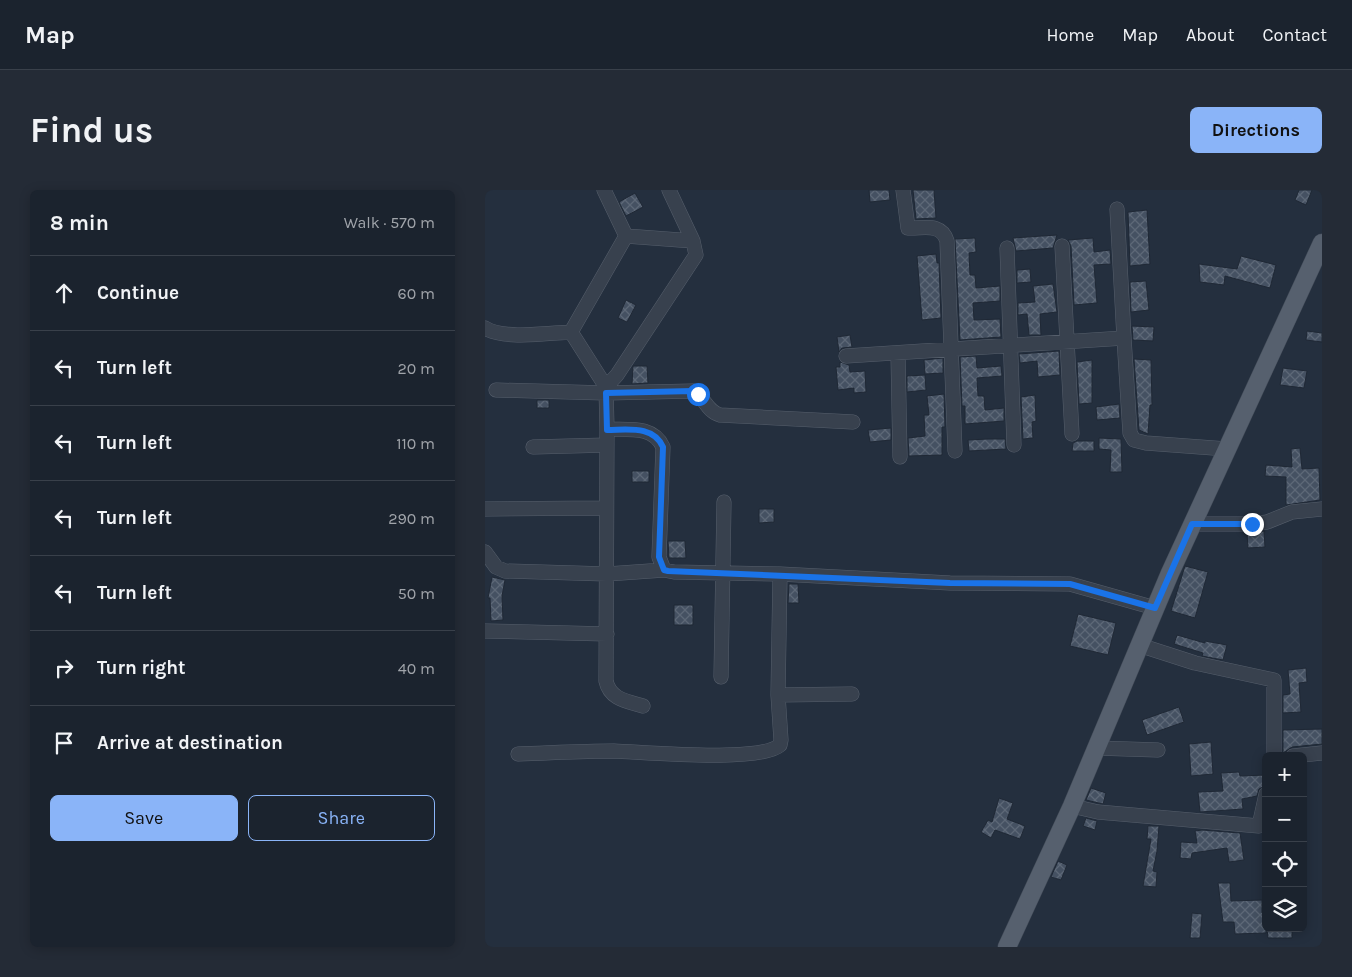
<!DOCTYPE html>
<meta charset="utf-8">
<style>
:root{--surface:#1b232e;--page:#242b36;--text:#f1f3f6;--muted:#a0a4aa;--line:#39404a;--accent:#8ab4f8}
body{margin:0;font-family:Karla,sans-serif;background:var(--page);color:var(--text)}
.controls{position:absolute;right:15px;bottom:15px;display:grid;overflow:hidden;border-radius:8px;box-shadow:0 2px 12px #0003}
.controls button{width:45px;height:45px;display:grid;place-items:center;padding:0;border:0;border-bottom:1px solid var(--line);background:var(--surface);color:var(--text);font:25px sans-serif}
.stop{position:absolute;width:15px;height:15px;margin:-11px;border:4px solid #1a73e8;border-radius:50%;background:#fff}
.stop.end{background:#1a73e8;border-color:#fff;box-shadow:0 1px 5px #0008}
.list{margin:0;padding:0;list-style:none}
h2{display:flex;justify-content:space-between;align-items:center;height:65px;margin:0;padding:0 20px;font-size:21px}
h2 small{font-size:16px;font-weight:400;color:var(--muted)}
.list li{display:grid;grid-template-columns:32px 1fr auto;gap:15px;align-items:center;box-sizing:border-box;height:75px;padding:0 20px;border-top:1px solid var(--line)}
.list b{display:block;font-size:19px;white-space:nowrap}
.list em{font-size:16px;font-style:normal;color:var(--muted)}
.actions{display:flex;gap:10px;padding:15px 20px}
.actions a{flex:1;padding:11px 0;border:1px solid var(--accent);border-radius:8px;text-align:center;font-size:18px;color:var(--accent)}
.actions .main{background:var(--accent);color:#111}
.icon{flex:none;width:28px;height:28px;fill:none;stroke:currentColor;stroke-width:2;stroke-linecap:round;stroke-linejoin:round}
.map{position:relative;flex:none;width:837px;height:757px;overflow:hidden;border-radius:8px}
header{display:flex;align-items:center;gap:30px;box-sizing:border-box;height:70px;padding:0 25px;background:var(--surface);border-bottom:1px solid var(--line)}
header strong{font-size:24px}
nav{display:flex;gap:28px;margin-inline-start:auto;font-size:18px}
.intro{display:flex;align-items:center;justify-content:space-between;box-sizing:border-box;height:120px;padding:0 30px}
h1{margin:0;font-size:35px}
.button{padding:12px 22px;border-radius:8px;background:var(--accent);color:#111;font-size:18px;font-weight:700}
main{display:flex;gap:30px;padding:0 30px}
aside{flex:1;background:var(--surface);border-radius:8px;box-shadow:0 2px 12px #0003}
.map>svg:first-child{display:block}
.building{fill:url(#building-cross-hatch);stroke:#1f2835}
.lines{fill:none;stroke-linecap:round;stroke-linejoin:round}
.minor-casing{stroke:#565f6c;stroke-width:15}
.major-casing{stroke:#414a57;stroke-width:19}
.minor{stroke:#38414e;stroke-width:14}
.major{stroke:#56606e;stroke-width:18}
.route{stroke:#1a73e8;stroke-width:6}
</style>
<header>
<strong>Map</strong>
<nav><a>Home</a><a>Map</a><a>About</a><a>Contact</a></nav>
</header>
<div class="intro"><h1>Find us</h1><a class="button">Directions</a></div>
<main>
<aside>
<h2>8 min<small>Walk · 570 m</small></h2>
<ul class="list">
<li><svg class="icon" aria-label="ahead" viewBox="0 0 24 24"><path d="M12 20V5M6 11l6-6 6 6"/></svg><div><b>Continue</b></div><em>60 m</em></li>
<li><svg class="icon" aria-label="left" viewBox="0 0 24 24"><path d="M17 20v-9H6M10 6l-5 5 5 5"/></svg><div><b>Turn left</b></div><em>20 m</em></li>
<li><svg class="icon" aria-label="left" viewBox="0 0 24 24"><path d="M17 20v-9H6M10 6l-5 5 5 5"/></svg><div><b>Turn left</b></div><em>110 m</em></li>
<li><svg class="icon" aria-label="left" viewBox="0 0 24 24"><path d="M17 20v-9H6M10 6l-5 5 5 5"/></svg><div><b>Turn left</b></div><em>290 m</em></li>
<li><svg class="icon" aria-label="left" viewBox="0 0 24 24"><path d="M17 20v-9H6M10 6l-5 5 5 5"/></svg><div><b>Turn left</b></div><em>50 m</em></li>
<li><svg class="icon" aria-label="right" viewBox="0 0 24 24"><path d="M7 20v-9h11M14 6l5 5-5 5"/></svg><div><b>Turn right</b></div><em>40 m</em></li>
<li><svg class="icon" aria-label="arrive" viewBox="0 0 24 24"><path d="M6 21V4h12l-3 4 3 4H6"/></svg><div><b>Arrive at destination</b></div></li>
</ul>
<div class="actions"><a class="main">Save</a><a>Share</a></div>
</aside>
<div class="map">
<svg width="837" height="757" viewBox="0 0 837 757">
<defs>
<pattern id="building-cross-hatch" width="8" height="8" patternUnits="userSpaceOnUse" patternTransform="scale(1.25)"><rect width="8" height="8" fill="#455162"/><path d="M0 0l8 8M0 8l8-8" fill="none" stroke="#5d6877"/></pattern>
</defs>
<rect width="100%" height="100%" fill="#242f3e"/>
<path class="building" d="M 384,0 L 404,0 L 405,10 L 385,12 Z
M 428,0 L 449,0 L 451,28 L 431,29 Z
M 814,0 L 827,0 L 821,15 L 810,10 Z
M 150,3 L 158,17 L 141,26 L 134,12 Z
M 662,20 L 665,74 L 645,76 L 643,22 Z
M 572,45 L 568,58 L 531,61 L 528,48 Z
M 490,48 L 491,62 L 484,63 L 485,85 L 490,85 L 491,98 L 515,96 L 515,111 L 488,113 L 489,130 L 515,129 L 516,147 L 475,150 L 470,49 Z
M 608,48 L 609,62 L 625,60 L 626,74 L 609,75 L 612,113 L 589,115 L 586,56 L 583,50 Z
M 451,64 L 452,73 L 454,73 L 456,128 L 437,130 L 432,66 Z
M 756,66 L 791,75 L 785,98 L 740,86 L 739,95 L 715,92 L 714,74 L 752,79 Z
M 545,79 L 546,92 L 532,93 L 532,80 Z
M 661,91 L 664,120 L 646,122 L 645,92 Z
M 568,94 L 572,122 L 555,124 L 556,145 L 544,145 L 542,124 L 533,125 L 533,113 L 550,112 L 548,96 Z
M 141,110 L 151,115 L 142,132 L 133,128 Z
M 647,136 L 669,137 L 668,151 L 648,150 Z
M 822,141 L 837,143 L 837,152 L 821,150 Z
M 365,145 L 367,157 L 357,158 L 354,162 L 352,147 Z
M 574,161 L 575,185 L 553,187 L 552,171 L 535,173 L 534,164 Z
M 491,166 L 492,178 L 516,176 L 517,186 L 492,188 L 493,206 L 499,206 L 500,220 L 519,218 L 519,231 L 480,234 L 480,216 L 477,216 L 475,167 Z
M 458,168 L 458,183 L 440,184 L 439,170 Z
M 649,169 L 666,170 L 667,215 L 665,215 L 663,244 L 654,240 Z
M 607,170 L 607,213 L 594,214 L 592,172 Z
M 355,172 L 364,175 L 365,182 L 380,181 L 381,202 L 369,203 L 369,198 L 353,200 L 351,177 L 355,177 Z
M 148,176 L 162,176 L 163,193 L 147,194 Z
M 798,178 L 822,181 L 819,198 L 795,195 Z
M 440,185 L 441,200 L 422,202 L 422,186 Z
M 459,204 L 460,237 L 457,237 L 457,265 L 424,266 L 423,248 L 440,246 L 439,225 L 444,225 L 442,206 Z
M 550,205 L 551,231 L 547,232 L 548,248 L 538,249 L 536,207 Z
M 52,210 L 64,210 L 64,218 L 52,218 Z
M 634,214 L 635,228 L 612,230 L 611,217 Z
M 406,238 L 406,250 L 385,252 L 383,240 Z
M 614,248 L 636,249 L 637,282 L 625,282 L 626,260 L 614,259 Z
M 503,249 L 520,249 L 521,259 L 484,261 L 483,250 Z
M 592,251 L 609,251 L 609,261 L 587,261 L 588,253 Z
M 815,258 L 817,279 L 834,278 L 835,310 L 801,315 L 801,287 L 780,286 L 781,275 L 807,277 L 806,259 Z
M 147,281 L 164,281 L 164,292 L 147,292 Z
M 274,319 L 289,319 L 289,332 L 274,333 Z
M 779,341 L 780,357 L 763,358 L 762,343 Z
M 183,351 L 200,351 L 201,368 L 184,368 Z
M 700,376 L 723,382 L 710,428 L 686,421 Z
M 7,387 L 20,390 L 17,406 L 18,430 L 6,431 L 5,408 L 3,408 Z
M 304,394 L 313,394 L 314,413 L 303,413 Z
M 189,415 L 208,415 L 208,435 L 189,435 Z
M 593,424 L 631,433 L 623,465 L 585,456 Z
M 692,445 L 720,453 L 720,451 L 742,455 L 738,470 L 717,466 L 718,463 L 689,454 Z
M 821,478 L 822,492 L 814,493 L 816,522 L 798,523 L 798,505 L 805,504 L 803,480 Z
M 694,517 L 699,532 L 662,545 L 657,530 Z
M 837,539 L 837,554 L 807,557 L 798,563 L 798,540 Z
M 726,552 L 728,584 L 706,586 L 704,554 Z
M 754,582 L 755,586 L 781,585 L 780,596 L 774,599 L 772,606 L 757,609 L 758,619 L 715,622 L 713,602 L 738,601 L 736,583 Z
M 606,598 L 621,603 L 618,614 L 601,610 Z
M 514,608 L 528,613 L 522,629 L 540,636 L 535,649 L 510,640 L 506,648 L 496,642 L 503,630 L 507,632 Z
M 601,628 L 612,631 L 610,640 L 598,636 Z
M 663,636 L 674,636 L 672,661 L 668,681 L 672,682 L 671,697 L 658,696 L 666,649 L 662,649 Z
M 717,640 L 755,643 L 759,670 L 744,672 L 742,658 L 707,663 L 706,669 L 695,668 L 696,652 L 712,653 L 710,641 Z
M 573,671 L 582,675 L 576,690 L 566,687 Z
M 733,693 L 745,693 L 746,711 L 777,710 L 777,723 L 781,722 L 781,743 L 750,744 L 749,732 L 738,732 Z
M 707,723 L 717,724 L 715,748 L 705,748 Z
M 782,738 L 807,738 L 807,748 L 783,748 Z"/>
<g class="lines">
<g class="minor-casing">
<path id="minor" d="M 119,0 L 141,46
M 184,0 L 208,51
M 418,0 L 423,38 C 438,39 456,32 462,51 L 470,261
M 632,19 L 639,148
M 577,56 L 587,244
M 522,58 L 529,255
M 0,138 C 19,150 64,143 86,142 L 121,197 L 122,239 C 143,240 168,235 178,257 L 174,367 L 179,380 L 189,382 L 295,384 L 465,393 L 585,394 L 670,418
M 86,142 L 141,46
M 413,164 L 415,267
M 361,166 L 639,148 L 645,243 L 649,250 L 661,253 L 742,259
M 121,197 L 132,185 L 211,65 L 208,51 L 141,46
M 11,200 L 121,203 L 208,201 C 220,207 221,221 235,225 L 368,232
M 122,239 L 121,491 C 125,509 141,511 158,516
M 48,257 L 122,255
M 0,319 L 121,318
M 707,334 L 767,334 L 782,332 L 807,322 L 837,319
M 0,362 L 11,377 L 20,381 L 122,384 L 179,380
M 0,441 L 122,444
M 654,455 L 710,473 L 789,490 L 789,566
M 236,487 L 239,312
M 293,505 L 367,504
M 611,558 L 673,560
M 33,564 C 65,563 97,561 129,561 C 160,562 275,573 295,555 L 296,550 L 293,505 L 295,384
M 808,566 L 837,563
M 587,616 L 613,622 L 774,636 L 781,604"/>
</g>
<g class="major-casing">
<path id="major" d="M 522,757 L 587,616 L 685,383 L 837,53"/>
</g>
<use href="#minor" class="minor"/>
<use href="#major" class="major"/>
</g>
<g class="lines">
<path class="route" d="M 213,204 L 208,201 L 121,203 L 122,240 C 143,240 168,235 178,257 L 174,367 L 179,380 L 183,381 L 465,393 L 585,394 L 670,418 L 707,334 L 767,334"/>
</g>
</svg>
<div class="controls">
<button>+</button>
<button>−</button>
<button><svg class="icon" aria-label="locate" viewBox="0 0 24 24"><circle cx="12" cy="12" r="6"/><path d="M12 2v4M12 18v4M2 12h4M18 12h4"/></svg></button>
<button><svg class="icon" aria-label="layers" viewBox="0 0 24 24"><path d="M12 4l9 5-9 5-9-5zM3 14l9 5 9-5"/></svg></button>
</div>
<div class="stop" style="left:213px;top:204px"></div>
<div class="stop end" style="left:767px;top:334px"></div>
</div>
</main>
